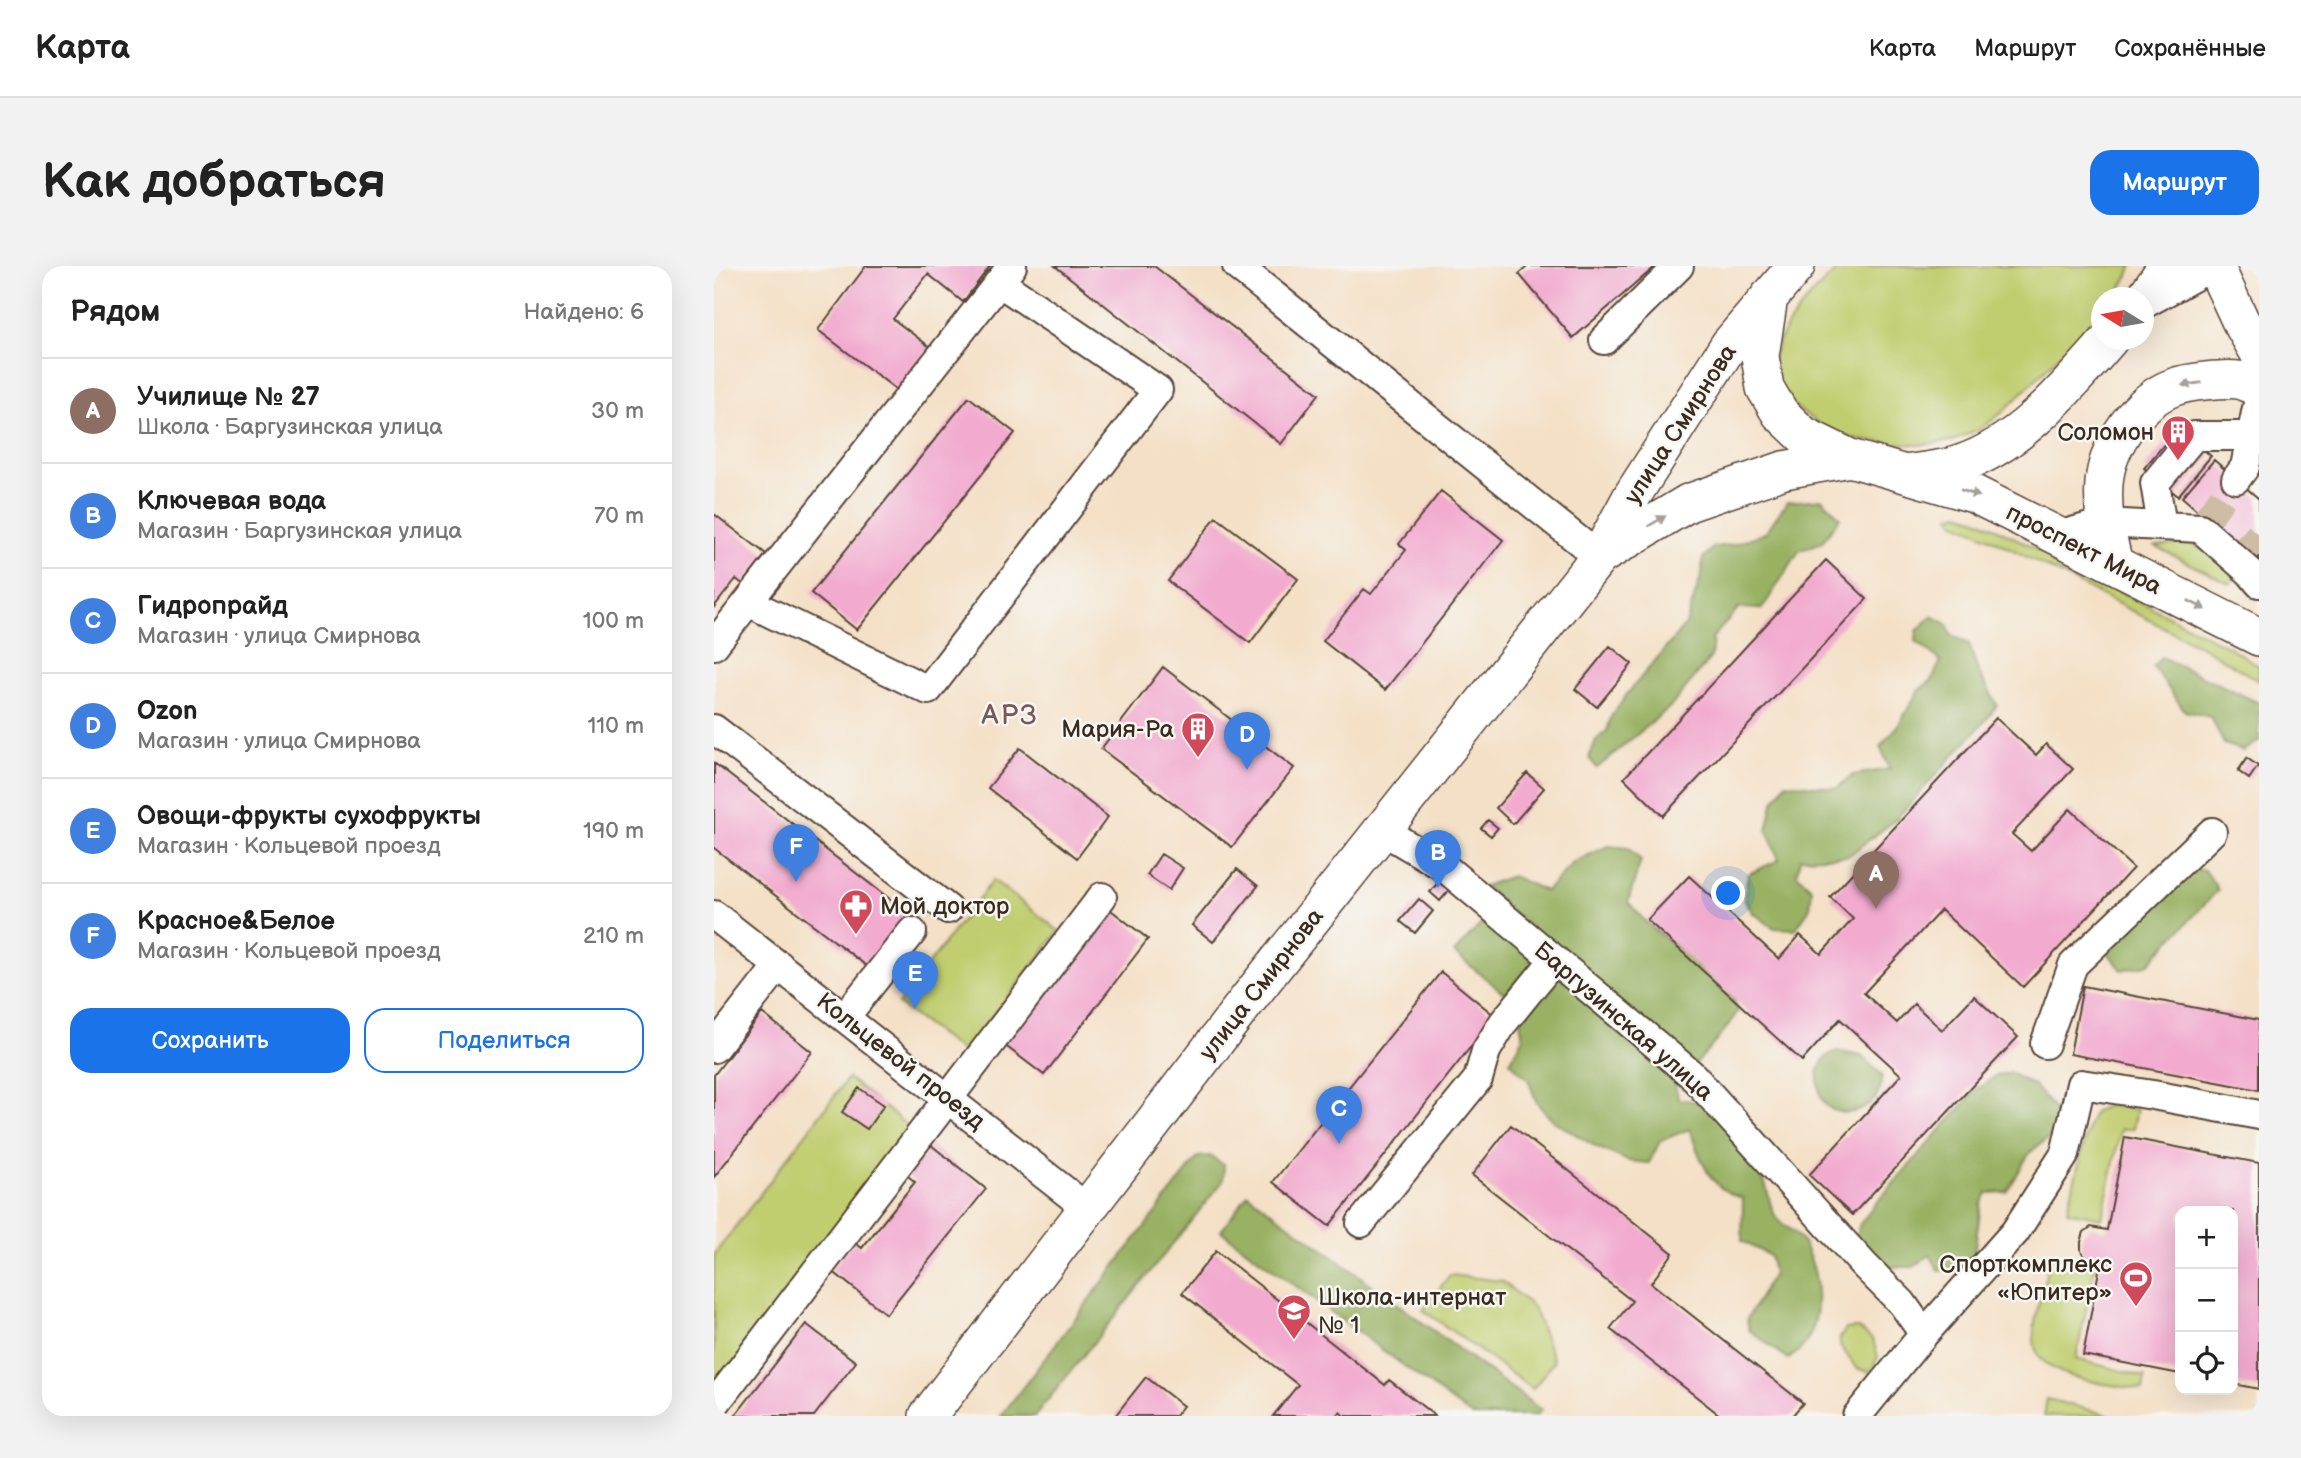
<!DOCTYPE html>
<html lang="ru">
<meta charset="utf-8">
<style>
:root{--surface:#fff;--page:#f2f2f2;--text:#222;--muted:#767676;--line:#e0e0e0;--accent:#1a73e8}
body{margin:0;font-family:"Balsamiq Sans",sans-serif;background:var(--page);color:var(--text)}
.controls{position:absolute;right:21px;bottom:21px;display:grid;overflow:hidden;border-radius:14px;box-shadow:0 7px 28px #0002}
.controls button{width:63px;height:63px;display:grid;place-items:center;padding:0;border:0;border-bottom:2px solid var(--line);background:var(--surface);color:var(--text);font:35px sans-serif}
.compass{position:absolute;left:1377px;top:21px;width:63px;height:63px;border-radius:50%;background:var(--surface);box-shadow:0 7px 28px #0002;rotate:281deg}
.you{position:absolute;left:1015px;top:628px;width:24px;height:24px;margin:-18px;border:5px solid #fff;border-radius:50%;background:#1a73e8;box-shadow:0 0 0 10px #1a73e833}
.badge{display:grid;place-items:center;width:46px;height:46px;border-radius:50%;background:var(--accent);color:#fff;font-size:23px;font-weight:700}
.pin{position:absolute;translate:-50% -58px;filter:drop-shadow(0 2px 4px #0008)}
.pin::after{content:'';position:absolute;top:37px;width:24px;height:21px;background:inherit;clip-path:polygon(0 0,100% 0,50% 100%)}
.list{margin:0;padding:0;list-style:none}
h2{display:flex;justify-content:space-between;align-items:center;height:91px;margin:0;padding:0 28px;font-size:30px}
h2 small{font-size:23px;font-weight:400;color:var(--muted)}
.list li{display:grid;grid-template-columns:46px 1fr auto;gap:21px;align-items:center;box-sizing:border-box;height:105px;padding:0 28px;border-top:2px solid var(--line)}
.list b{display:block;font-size:26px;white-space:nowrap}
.list p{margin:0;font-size:23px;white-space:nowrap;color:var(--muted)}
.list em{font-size:23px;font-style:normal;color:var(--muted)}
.actions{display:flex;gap:14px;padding:21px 28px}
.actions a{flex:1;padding:16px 0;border:2px solid var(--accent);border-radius:21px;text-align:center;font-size:24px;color:var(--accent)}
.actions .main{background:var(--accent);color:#fff}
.icon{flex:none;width:38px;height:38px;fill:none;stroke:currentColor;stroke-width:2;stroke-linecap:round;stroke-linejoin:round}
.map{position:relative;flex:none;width:1545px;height:1150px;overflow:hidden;border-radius:21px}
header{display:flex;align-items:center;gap:42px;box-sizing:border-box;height:98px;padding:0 35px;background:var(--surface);border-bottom:2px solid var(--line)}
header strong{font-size:33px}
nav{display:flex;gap:38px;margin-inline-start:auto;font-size:24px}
.intro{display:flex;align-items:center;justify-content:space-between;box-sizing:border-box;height:168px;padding:0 42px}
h1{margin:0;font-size:49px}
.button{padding:18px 32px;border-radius:21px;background:var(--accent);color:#fff;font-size:24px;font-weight:700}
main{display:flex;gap:42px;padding:0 42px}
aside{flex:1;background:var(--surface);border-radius:21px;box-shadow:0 7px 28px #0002}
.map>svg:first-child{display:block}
.green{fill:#c1ce70;stroke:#7e7c47;stroke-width:2}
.forest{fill:#98b162;stroke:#6a6e40;stroke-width:2}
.building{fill:#f2abcf}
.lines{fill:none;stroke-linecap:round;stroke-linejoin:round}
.minor-tunnel{stroke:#cfbca4;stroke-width:28;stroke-dasharray:28 14;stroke-linecap:butt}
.minor-casing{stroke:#574537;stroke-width:32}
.major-casing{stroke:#574537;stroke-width:40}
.minor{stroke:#fff;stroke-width:28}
.major{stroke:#fff;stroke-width:37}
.oneway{fill:#a79f9a}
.labels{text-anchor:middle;stroke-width:5;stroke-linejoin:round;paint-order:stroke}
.street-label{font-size:24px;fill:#3b2a1e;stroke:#f6f6f2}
.poi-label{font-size:24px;fill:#3b2a1e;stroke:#f6f6f2;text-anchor:end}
.quarter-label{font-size:28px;letter-spacing:2px;fill:#7b575c;stroke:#f6f6f2}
</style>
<header>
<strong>Карта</strong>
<nav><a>Карта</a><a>Маршрут</a><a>Сохранённые</a></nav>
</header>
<div class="intro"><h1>Как добраться</h1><a class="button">Маршрут</a></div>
<main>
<aside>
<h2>Рядом<small>Найдено: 6</small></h2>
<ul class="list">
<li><span class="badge" style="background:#8d6e63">A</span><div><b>Училище № 27</b><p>Школа · Баргузинская улица</p></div><em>30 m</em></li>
<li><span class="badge" style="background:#3f7fe0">B</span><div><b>Ключевая вода</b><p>Магазин · Баргузинская улица</p></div><em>70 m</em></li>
<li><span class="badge" style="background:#3f7fe0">C</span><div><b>Гидропрайд</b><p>Магазин · улица Смирнова</p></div><em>100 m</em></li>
<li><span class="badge" style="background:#3f7fe0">D</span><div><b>Ozon</b><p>Магазин · улица Смирнова</p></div><em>110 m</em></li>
<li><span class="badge" style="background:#3f7fe0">E</span><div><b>Овощи-фрукты сухофрукты</b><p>Магазин · Кольцевой проезд</p></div><em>190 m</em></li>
<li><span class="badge" style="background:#3f7fe0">F</span><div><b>Красное&amp;Белое</b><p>Магазин · Кольцевой проезд</p></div><em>210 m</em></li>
</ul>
<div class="actions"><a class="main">Сохранить</a><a>Поделиться</a></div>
</aside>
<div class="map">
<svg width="1545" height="1150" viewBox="0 0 1545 1150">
<rect width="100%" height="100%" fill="#f6f6f2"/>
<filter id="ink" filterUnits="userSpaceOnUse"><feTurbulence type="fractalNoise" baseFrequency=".0143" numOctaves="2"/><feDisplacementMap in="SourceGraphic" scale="14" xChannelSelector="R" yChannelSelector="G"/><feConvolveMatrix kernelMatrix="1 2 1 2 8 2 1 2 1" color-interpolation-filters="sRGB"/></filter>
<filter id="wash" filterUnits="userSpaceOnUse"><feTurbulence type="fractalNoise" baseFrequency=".00686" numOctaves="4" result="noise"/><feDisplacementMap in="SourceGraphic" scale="28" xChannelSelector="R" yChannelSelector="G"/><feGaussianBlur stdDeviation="1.57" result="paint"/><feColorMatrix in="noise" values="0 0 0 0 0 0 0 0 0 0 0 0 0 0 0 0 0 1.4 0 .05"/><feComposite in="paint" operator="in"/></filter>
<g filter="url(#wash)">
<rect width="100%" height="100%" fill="#f4e0c6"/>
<path class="green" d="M 1127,0 L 1419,0 L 1402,31 L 1388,32 L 1387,48 L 1289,146 L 1268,162 L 1239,175 L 1205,179 L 1144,174 L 1112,163 L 1063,127 C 1062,116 1057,99 1060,88 C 1069,57 1103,22 1127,0 Z
M 1245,247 L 1264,253 L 1517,382 L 1545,400 L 1545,415 L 1490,382 L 1268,268 L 1241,257 L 1236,250 Z
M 1471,277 C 1490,281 1511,295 1521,312 L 1516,318 L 1442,281 Z
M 279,614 L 345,665 L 250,787 L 184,738 Z
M 134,812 L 201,866 L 0,1133 L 0,989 Z
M 1396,839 L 1423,843 L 1419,863 L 1407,863 L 1388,952 L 1353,945 L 1375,858 L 1381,845 Z
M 1336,991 L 1381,1000 L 1362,1093 L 1431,1111 L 1429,1124 C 1397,1118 1319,1115 1320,1072 C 1320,1047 1331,1016 1336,991 Z
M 736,1009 L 788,1015 L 819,1041 L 840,1095 L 819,1123 L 709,1044 Z
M 1144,1062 L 1159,1074 L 1164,1091 L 1155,1106 L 1142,1102 L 1126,1079 L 1126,1072 L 1132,1063 Z
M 1333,1133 L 1399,1150 L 1330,1150 Z"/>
<path class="forest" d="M 1108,233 L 1126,251 L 1108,276 L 1085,285 L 1048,343 L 1025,342 L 999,371 L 997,391 L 957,440 L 883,502 L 875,492 L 882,474 L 893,465 L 897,451 L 913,428 L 972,358 L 988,307 L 989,292 L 1000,281 L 1018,279 L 1051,267 L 1073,236 Z
M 1218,350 L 1233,358 L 1237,369 L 1255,378 L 1264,405 L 1283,439 L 1272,454 L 1181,554 L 1134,590 L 1086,592 L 1083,608 L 1098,623 L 1096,642 L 1082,663 L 1060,662 L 1038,646 L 1030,632 L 1034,608 L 1065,594 L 1053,564 L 1059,537 L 1072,517 L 1123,522 L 1139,509 L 1176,503 L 1166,481 L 1184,460 L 1205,424 L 1218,414 L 1227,395 L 1202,375 L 1203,365 Z
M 1447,391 L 1545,437 L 1545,475 L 1529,485 L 1510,478 L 1497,451 L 1471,445 L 1439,401 Z
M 894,580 L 914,582 L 927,594 L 914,636 C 921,643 927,651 933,657 C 959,682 1014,709 1024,745 C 1007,772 985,796 961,817 L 964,833 C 975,834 986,836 995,842 C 1004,848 1044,904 1050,915 C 1055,926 1055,941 1062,951 C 1068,959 1079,964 1086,973 C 1109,1005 1113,1072 1074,1093 L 1035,1064 L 1033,1053 L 1059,1008 L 1056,990 L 1028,975 L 1029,932 C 993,924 987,891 975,863 L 946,875 L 935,897 L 914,895 L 881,880 L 838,854 L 823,837 L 814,813 L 796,796 L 809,772 L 806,756 L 854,696 L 770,620 L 798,610 L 832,625 L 860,596 Z
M 1491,604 L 1504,624 L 1433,699 L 1408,704 L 1394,687 L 1469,605 Z
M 782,655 L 816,682 L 817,700 L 791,728 L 740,687 L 767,658 Z
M 1122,785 L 1147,790 L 1168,809 C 1167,814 1167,821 1165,826 C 1158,843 1136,851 1119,844 C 1103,836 1100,809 1109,795 C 1112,790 1117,788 1122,785 Z
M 1296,807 L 1319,819 L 1342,845 L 1344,866 C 1337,872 1321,880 1316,887 C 1307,899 1302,914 1292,926 L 1273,927 L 1267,939 L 1260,988 L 1245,1002 L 1225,1005 L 1216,989 L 1198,1001 L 1167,1001 L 1139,975 L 1146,958 L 1163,936 L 1263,823 L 1283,809 Z
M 496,890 L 510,899 L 509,915 L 321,1150 L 287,1150 L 484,891 Z
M 534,928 L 827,1144 L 822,1150 L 758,1150 L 507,965 Z"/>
<g id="blocks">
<path class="building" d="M 152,0 L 276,0 L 249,36 L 214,8 L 179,53 L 216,81 L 183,124 L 104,64 Z
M 341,0 L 440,0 L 605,128 L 567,178 Z
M 814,0 L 942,0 L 859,72 L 805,8 Z
M 255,131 L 301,167 L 143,364 L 97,327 Z
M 1464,162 L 1497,190 L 1464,230 L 1430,202 Z
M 1500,194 L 1545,233 L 1545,298 L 1468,231 Z
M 727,225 L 789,274 L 671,424 L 609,375 L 650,323 L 657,328 L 692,284 L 685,278 Z
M 0,248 L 52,288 L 29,318 L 22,313 L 0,341 Z
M 502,251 L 584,313 L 536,377 L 454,315 Z
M 1112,294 L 1153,333 L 949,550 L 910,512 Z
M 896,380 L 918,398 L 883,441 L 861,423 Z
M 449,401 L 580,502 L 518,581 L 387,483 Z
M 1282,452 L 1322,489 L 1332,478 L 1359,503 L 1298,568 L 1317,585 L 1356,543 L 1419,602 L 1309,721 L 1227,644 L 1150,727 L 1183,757 L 1200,738 L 1228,764 L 1260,730 L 1304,771 L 1138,949 L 1095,909 L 1187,809 L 1126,753 L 1088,795 L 933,654 L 975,610 L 1065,693 L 1086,669 L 1107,688 L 1139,653 L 1116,631 Z
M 306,482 L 394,551 L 363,592 L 274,522 Z
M 1533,492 L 1544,500 L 1535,513 L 1524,505 Z
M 0,497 L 195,648 L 154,701 L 0,582 Z
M 813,507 L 830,522 L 799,558 L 782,542 Z
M 774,554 L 784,562 L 777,570 L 767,562 Z
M 447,588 L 469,602 L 455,624 L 433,609 Z
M 523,603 L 544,620 L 499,676 L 478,659 Z
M 728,612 L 738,621 L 726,635 L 716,626 Z
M 705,633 L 719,645 L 701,667 L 686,655 Z
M 393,641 L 434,673 L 330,809 L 289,778 Z
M 727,706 L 781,750 L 615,960 L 559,916 Z
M 1369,720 L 1545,754 L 1545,824 L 1356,788 Z
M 48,747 L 98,786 L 0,911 L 0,809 Z
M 145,822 L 170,839 L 153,863 L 128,846 Z
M 797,859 L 959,987 L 937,1017 L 1089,1137 L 1078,1150 L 1007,1150 L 896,1063 L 918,1035 L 758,909 Z
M 1411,871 L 1545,897 L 1545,1123 L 1519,1118 L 1519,945 L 1466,945 L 1466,1108 L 1369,1089 L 1387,994 L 1372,992 L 1367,985 L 1367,976 L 1370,966 L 1377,961 L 1393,964 Z
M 217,879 L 272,923 L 172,1048 L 117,1004 L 140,976 L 148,982 L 201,916 L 193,909 Z
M 502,985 L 671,1119 L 675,1114 L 721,1150 L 630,1150 L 626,1146 L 623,1150 L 559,1150 L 584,1119 L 468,1027 Z
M 92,1058 L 142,1096 L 100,1150 L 21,1150 Z
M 432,1111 L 469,1140 L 461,1150 L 401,1150 Z"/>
</g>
</g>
<g filter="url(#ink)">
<use href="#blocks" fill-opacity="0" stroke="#574537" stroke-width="2"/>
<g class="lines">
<path class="minor-tunnel" d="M 1492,254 L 1522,213
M 1530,286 L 1545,269"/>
<g class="minor-casing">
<path id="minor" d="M 523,0 L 885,291
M 1430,38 L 1499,0
M 890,74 L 965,0
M 1522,213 L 1531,201 L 1545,132
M 1448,260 L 1441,217 L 1480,170 L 1537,170
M 1344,270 L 1390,257 L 1486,262 L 1536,306 L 1545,317
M 34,336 L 214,424 L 444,124 L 285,16
M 0,379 L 298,0
M 0,463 L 234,643
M 668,564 L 730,601 L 977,808 L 1150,999 L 1188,1037 L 1210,1068
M 0,649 L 374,943
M 131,751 L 198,666
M 1331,778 L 1359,699 L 1498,566
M 0,782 L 65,699
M 647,957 L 764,813 L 772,785 L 789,757 L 840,694
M 0,1139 L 388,631
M 1143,1150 L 1210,1068 L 1301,966 L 1351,888 L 1367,818 L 1439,829 L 1545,849"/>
</g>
<g class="major-casing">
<path id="major" d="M 1501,0 L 1526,54 L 1545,87
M 1055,31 L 1046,90 L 1051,122 L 1066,147 L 1089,169 L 1136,192 L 1260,228 L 1545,371
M 1430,33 L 1453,0
M 1198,207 C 1214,204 1231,203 1246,198 C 1307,178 1354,120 1395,74
M 886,290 L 974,237 L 1070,204 L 1136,192
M 1400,298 C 1393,270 1388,246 1390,217 C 1393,180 1424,134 1460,121 C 1473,116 1511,112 1525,114 C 1531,116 1538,119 1545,122
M 214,1150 L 535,732 L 885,291 L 918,230 L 1015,79 L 1082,0"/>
</g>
<use href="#minor" class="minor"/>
<use href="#major" class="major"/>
</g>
<defs><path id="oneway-solid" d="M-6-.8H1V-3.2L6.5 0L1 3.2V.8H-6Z" transform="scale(1.75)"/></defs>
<g class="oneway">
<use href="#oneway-solid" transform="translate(1478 118) rotate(172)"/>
<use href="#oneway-solid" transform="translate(1256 227) rotate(19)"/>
<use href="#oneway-solid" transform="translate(943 255) rotate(-31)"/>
<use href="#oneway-solid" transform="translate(1483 339) rotate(27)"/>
</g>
</g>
<defs>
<g id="building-pin" transform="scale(1.75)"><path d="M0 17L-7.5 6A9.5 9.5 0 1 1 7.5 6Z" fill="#d1495b" stroke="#f6f6f2"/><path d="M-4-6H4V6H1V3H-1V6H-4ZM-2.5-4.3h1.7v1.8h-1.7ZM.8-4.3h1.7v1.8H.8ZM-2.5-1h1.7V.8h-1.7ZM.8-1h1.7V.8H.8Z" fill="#fff"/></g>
<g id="pharmacy-pin" transform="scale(1.75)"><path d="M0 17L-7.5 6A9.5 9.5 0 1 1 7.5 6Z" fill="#d1495b" stroke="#f6f6f2"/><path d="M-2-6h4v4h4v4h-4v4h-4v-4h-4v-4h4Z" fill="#fff"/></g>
<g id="stadium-pin" transform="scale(1.75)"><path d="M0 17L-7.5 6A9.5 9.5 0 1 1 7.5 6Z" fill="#d1495b" stroke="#f6f6f2"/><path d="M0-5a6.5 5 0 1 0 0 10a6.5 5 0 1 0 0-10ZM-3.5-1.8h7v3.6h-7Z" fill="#fff"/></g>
<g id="school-pin" transform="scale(1.75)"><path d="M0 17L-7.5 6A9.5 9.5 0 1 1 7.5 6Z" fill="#d1495b" stroke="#f6f6f2"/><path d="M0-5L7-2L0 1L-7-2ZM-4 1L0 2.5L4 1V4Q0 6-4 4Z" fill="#fff"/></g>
</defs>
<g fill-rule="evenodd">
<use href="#building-pin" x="1464" y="166"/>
<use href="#building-pin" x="484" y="463"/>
<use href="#pharmacy-pin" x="142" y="640"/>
<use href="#stadium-pin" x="1422" y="1012"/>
<use href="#school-pin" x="580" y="1045"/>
</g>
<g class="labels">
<g class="street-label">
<text transform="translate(966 158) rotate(-57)" y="8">улица Смирнова</text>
<text transform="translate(1370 283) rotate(27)" y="8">проспект Мира</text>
<text transform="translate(547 718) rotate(-52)" y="8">улица Смирнова</text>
<text transform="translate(910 755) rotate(41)" y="8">Баргузинская улица</text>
<text transform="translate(187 795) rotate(38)" y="8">Кольцевой проезд</text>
</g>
<g class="poi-label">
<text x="1440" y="174">Соломон</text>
<text x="460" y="471">Мария-Ра</text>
<text x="166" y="648" text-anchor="start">Мой доктор</text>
<text x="1398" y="1006">Спорткомплекс<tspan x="1398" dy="28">«Юпитер»</tspan></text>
<text x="604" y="1039" text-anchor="start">Школа-интернат<tspan x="604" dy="28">№ 1</tspan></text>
</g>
<g class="quarter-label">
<text x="296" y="458">АРЗ</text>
</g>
</g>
</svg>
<div class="controls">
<button>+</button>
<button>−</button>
<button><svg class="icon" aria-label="locate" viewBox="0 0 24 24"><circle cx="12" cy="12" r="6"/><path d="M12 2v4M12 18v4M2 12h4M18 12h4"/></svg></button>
</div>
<svg class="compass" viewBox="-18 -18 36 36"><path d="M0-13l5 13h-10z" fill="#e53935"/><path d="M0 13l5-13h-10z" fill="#767676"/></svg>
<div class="you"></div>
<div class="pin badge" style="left:1162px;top:643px;background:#8d6e63">A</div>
<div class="pin badge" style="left:724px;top:622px;background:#3f7fe0">B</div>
<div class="pin badge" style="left:625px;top:878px;background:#3f7fe0">C</div>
<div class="pin badge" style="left:533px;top:504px;background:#3f7fe0">D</div>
<div class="pin badge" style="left:201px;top:743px;background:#3f7fe0">E</div>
<div class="pin badge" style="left:82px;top:616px;background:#3f7fe0">F</div>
</div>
</main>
